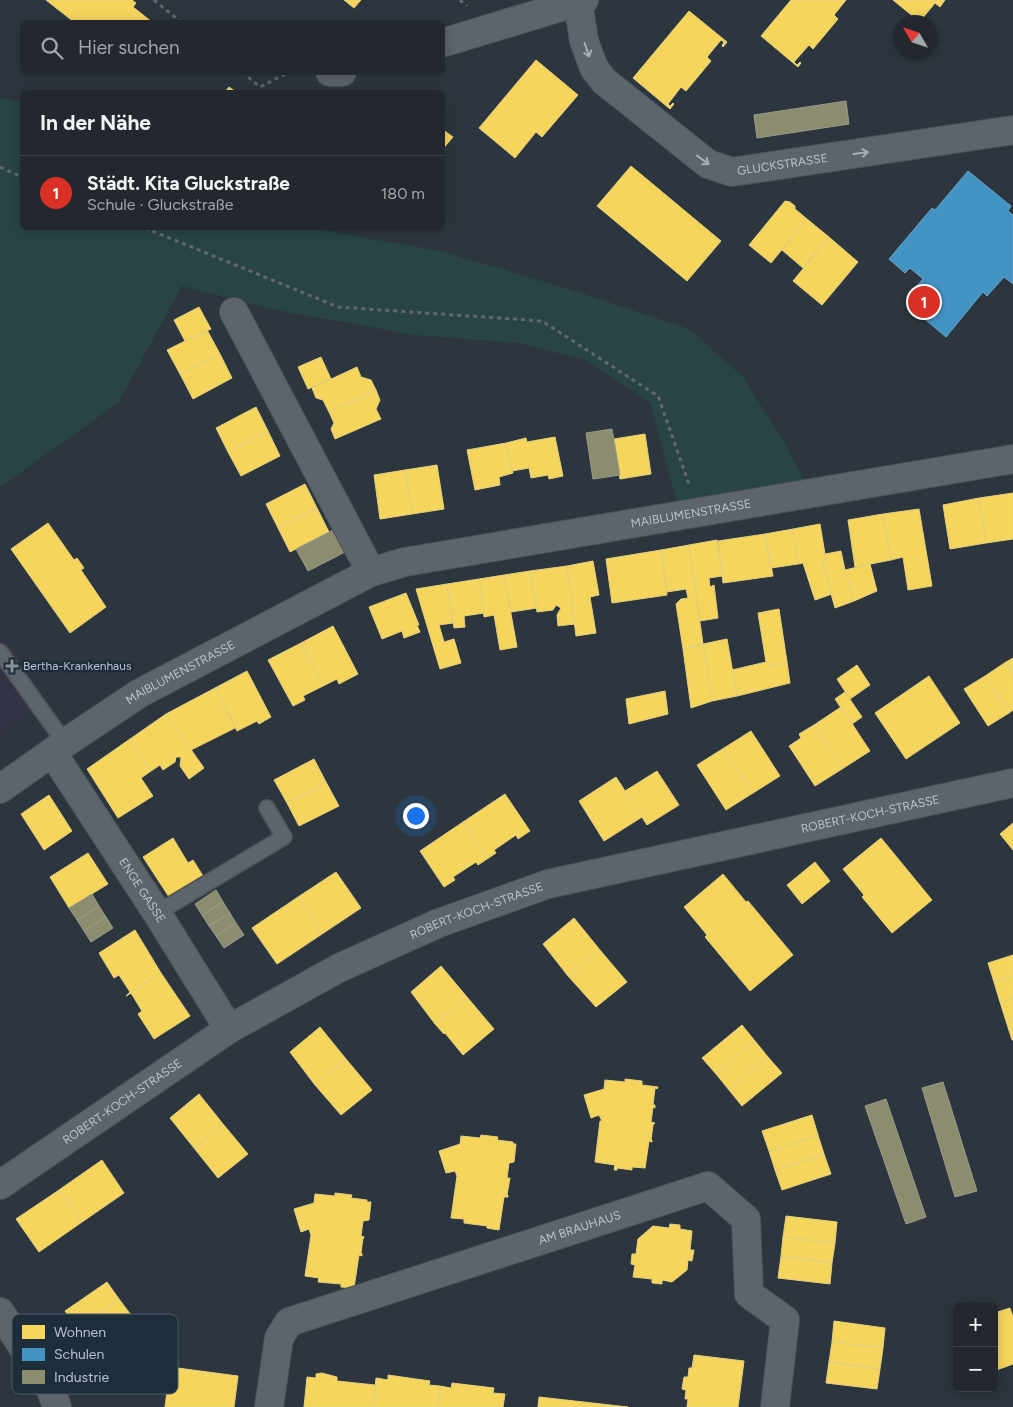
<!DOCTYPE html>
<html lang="de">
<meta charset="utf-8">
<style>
:root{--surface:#22282e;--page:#2a3036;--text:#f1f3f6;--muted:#a2a6aa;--line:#3f444a;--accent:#d93025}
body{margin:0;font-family:Figtree,sans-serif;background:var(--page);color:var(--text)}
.controls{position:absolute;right:15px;bottom:15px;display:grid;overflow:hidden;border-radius:8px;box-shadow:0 2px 12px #0003}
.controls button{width:45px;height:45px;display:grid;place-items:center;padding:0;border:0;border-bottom:1px solid var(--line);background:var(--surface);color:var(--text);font:25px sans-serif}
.compass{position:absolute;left:893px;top:15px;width:45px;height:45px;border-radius:50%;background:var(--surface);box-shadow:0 2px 12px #0003;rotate:309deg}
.you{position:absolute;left:415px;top:815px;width:18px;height:18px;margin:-12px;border:4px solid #fff;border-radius:50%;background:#1a73e8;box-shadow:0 0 0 8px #1a73e833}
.badge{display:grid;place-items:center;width:32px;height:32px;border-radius:50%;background:var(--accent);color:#fff;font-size:16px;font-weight:700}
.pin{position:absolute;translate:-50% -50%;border:2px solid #fff;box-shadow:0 1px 5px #0006}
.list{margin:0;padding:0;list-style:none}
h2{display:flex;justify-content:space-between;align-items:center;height:65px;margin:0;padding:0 20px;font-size:21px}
h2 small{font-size:16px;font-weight:400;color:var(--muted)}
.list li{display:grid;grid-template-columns:32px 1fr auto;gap:15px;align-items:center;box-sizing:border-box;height:75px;padding:0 20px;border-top:1px solid var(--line)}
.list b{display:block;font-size:19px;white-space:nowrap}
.list p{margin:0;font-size:16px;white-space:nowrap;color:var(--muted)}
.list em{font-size:16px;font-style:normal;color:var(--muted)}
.icon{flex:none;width:28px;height:28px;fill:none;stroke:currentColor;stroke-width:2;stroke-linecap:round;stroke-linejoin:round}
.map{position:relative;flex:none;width:1013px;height:1407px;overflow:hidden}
.search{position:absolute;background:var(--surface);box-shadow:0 2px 12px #0003;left:20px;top:20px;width:425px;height:55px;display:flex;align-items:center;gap:12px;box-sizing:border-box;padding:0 18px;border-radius:8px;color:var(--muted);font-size:19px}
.panel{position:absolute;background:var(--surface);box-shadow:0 2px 12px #0003;left:20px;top:90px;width:425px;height:140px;border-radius:8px}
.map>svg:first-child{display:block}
.medical{fill:#323344}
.green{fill:#284445}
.homes{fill:#f6d55c;stroke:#e3d07e}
.schools{fill:#4393c3;stroke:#66a1c6}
.industry{fill:#8c8c6e;stroke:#999c8b}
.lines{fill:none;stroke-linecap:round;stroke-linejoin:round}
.service-casing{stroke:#4b5258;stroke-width:18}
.minor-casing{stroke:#4b5258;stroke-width:30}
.path{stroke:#61686e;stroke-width:3;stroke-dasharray:4 4;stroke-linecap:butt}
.service{stroke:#5e646b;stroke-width:15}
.minor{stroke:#5e646b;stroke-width:28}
.oneway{stroke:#a6b0ba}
.poi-dot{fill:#87929c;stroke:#1e2d3a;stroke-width:2}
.labels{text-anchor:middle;stroke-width:5;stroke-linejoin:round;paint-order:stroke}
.street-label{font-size:12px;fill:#b8c3ce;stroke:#1e2d3a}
.poi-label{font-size:12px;fill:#b8c3ce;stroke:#1e2d3a;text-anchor:start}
.key{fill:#1e2d3a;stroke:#4c5a66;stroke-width:1}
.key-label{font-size:14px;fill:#b8c3ce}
</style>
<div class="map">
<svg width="1013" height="1407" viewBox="0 0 1013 1407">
<rect width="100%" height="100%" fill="#2d363e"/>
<path class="medical" d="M 0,631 L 47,701 L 0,735 Z"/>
<path class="green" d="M 0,98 L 22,102 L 22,228 L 310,228 L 440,251 L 569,289 L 689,329 L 742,376 L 778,432 L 805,481 L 677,504 L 650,402 L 585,360 L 518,343 L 415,335 L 281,311 L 182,286 L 118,403 L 0,487 Z"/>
<path class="homes" d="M 46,0 L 132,0 L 136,3 L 133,7 L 152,22 L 74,22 Z
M 344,0 L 361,0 L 354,8 Z
M 791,0 L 846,0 L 834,15 L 838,19 L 813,49 L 809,45 L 794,62 L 797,65 L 800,62 L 801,63 L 798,67 L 761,36 Z
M 893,0 L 945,0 L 940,7 L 935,3 L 921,20 L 924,22 L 920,22 Z
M 689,11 L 727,42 L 723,47 L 722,46 L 724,42 L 721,40 L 707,57 L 711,61 L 686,91 L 681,87 L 668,104 L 670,106 L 673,103 L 674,104 L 670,109 L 633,78 Z
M 536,60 L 578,95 L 542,137 L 536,132 L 515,158 L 479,128 Z
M 229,87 L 236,92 L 225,92 Z
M 442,129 L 453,137 L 442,150 Z
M 631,166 L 721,241 L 687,281 L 597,206 Z
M 785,201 L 790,202 L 795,206 L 795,209 L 807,219 L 771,263 L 749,245 Z
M 807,219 L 829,237 L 803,268 L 782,250 Z
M 829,237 L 858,262 L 822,305 L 793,281 Z
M 199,307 L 211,329 L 185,341 L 174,320 Z
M 207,330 L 220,354 L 180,374 L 167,350 Z
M 220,354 L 232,378 L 193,399 L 180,374 Z
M 321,357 L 331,379 L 308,389 L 298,367 Z
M 357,367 L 361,377 L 371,380 L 376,390 L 329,412 L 323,400 L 316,398 L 312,388 Z
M 376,390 L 380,400 L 376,409 L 381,419 L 335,439 L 331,429 L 334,423 L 329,412 Z
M 256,407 L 268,431 L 228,452 L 216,428 Z
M 268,431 L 280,456 L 241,476 L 228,452 Z
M 645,434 L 651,474 L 620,479 L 614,439 Z
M 555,437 L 563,476 L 549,479 L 548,475 L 531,478 L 529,468 L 512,471 L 506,443 L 526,438 L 527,442 Z
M 506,443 L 513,473 L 499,477 L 500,485 L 475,490 L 467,450 Z
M 437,465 L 444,509 L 412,514 L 405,470 Z
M 405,470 L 412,514 L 380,519 L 374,475 Z
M 305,484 L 317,508 L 278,528 L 266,504 Z
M 1013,493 L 1013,539 L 986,543 L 979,498 Z
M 979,498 L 986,543 L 950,549 L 943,505 Z
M 317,508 L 329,532 L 290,552 L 278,528 Z
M 919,509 L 932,586 L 908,590 L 903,557 L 891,560 L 883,514 Z
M 883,514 L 891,560 L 855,567 L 848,520 Z
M 48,523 L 74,560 L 77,558 L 84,568 L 81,570 L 106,607 L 70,633 L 11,549 Z
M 820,524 L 826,560 L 822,561 L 832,594 L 815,600 L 803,563 L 798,564 L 793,529 Z
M 793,529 L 798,564 L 771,568 L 765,534 Z
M 765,534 L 773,576 L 723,583 L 718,541 Z
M 717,540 L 723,578 L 722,576 L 709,578 L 710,587 L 714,585 L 718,618 L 700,621 L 689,545 Z
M 689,545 L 703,644 L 683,649 L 676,604 L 681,599 L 688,598 L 686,589 L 667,592 L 661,550 Z
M 661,550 L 667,595 L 612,603 L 606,559 Z
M 841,551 L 845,570 L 854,601 L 835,608 L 822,561 L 826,560 L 825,554 Z
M 593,561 L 599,595 L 590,597 L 596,633 L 576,636 L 567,566 Z
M 870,564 L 877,591 L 854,601 L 845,570 Z
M 567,566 L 575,624 L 558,626 L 557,615 L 561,608 L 556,605 L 553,610 L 537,612 L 530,571 Z
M 530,571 L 537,608 L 511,612 L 504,575 Z
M 504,575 L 517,647 L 500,650 L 494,615 L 484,617 L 479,579 Z
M 479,579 L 484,613 L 464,616 L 465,627 L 454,628 L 447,584 Z
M 447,584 L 453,623 L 439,625 L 444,642 L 454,639 L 461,663 L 440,669 L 416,589 Z
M 406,593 L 419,625 L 417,625 L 420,632 L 404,638 L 402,631 L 382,639 L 369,607 Z
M 779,609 L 787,662 L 770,667 L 769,664 L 767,664 L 766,662 L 758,613 Z
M 333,626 L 358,674 L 339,684 L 337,679 L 323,686 L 301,643 Z
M 727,639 L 737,696 L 712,701 L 703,644 Z
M 301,643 L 323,686 L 303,696 L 305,700 L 293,706 L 268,660 Z
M 703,644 L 712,701 L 691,708 L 683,649 Z
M 1013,658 L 1013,674 L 1006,662 Z
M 766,662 L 767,664 L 769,664 L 770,667 L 787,662 L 790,683 L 737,696 L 732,670 Z
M 1006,662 L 1013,674 L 1013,710 L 1009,713 L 985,676 Z
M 857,665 L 870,685 L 850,699 L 837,679 Z
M 247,671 L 271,717 L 259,724 L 257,721 L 237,731 L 215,688 Z
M 929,676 L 960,723 L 906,759 L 875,713 Z
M 985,676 L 1009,713 L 988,726 L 964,689 Z
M 215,688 L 235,728 L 191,750 L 166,714 Z
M 665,691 L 668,714 L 629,724 L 626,699 Z
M 845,692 L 862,717 L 852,724 L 835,699 Z
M 841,707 L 870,751 L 842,769 L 814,725 Z
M 166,714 L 204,768 L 189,779 L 180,766 L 181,757 L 176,757 L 175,762 L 163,770 L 160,765 L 151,771 L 130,739 Z
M 814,725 L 842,769 L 815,786 L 789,746 L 801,738 L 799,734 Z
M 751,731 L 780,776 L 753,793 L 724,748 Z
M 130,739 L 151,771 L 141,778 L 153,796 L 118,818 L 87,769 Z
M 724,748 L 753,793 L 726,810 L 697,765 Z
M 314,759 L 326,782 L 287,803 L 274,780 Z
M 657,771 L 679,805 L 647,825 L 625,791 Z
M 616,777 L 642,817 L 604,841 L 579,801 Z
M 326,782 L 339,806 L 299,826 L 287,803 Z
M 505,794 L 530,831 L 518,839 L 516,835 L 494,850 L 496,853 L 487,859 L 463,822 Z
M 49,795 L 72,831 L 44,850 L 21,814 Z
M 463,822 L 487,859 L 478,865 L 476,862 L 453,877 L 455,880 L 444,887 L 420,851 Z
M 1013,823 L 1013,850 L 1000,834 Z
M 173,838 L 188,863 L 193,860 L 205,879 L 171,900 L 143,857 Z
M 881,838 L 932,900 L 892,933 L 862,897 L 864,895 L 843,869 Z
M 88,853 L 108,884 L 69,908 L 50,877 Z
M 815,862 L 830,881 L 802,904 L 787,885 Z
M 336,872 L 361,908 L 322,934 L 298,897 Z
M 723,874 L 746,902 L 748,901 L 793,955 L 750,991 L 705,937 L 707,935 L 684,907 Z
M 298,897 L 322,934 L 277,964 L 252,928 Z
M 574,918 L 600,950 L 568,976 L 543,944 Z
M 135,930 L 161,973 L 126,996 L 130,992 L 119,975 L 114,978 L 99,953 Z
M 600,950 L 627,982 L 596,1007 L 568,976 Z
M 1013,955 L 1013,976 L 994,982 L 988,963 Z
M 441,966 L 467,997 L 435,1024 L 411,992 Z
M 161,973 L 190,1016 L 154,1039 L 138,1014 L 142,1011 L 131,993 L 126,996 Z
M 1013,976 L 1013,998 L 1000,1002 L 994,982 Z
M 467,997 L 494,1029 L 463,1055 L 445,1033 L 444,1034 L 435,1024 Z
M 1013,998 L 1013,1019 L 1006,1021 L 1000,1002 Z
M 1013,1019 L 1013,1040 L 1012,1040 L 1006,1021 Z
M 742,1025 L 755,1041 L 716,1074 L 702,1058 Z
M 320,1027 L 346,1059 L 315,1085 L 290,1052 Z
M 755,1041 L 768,1057 L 729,1090 L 716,1074 Z
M 768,1057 L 782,1073 L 742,1106 L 729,1090 Z
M 346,1059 L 372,1090 L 341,1115 L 315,1085 Z
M 625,1079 L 642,1081 L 642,1085 L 658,1087 L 657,1089 L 655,1088 L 653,1105 L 655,1105 L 655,1108 L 653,1107 L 651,1122 L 655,1123 L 653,1125 L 651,1140 L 652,1140 L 652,1142 L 649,1141 L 645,1168 L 632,1167 L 632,1170 L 617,1168 L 617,1170 L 614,1170 L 615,1165 L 595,1162 L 600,1121 L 602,1121 L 599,1115 L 591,1118 L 584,1095 L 604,1089 L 605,1080 L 625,1082 Z
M 199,1094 L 223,1124 L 194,1148 L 170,1118 Z
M 812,1115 L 818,1135 L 769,1151 L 762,1131 Z
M 223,1124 L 248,1154 L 218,1178 L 194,1148 Z
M 481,1135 L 498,1137 L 497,1140 L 513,1142 L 513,1144 L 516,1144 L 514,1162 L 509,1163 L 507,1178 L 510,1178 L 507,1195 L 508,1195 L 508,1197 L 504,1197 L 499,1230 L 487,1228 L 487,1226 L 464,1223 L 464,1219 L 451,1218 L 457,1176 L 455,1171 L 446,1173 L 439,1151 L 460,1144 L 461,1136 L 480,1138 Z
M 818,1135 L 824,1154 L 775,1170 L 769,1151 Z
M 824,1154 L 831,1174 L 782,1190 L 775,1170 Z
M 102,1160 L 124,1193 L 82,1222 L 59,1190 Z
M 59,1190 L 82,1222 L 39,1252 L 16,1219 Z
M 335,1193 L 352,1195 L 351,1198 L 367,1200 L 367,1202 L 371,1202 L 369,1220 L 363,1221 L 361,1236 L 364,1237 L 364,1238 L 363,1238 L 361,1253 L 362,1254 L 362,1256 L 359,1255 L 354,1288 L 341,1287 L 341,1284 L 318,1282 L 319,1278 L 305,1276 L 311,1235 L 309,1229 L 301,1232 L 294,1209 L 314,1203 L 315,1194 L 335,1196 Z
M 786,1216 L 837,1222 L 835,1243 L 783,1237 Z
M 670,1224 L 680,1225 L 680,1229 L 692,1231 L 690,1250 L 694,1250 L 692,1261 L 688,1260 L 687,1270 L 672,1282 L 662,1280 L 662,1284 L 652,1283 L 652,1279 L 633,1277 L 635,1265 L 631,1264 L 632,1254 L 636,1254 L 638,1239 L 653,1226 L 669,1228 Z
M 783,1237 L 835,1243 L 832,1263 L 781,1256 Z
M 781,1256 L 832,1263 L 830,1284 L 778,1278 Z
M 107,1282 L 119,1299 L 77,1328 L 65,1311 Z
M 119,1299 L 131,1315 L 88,1345 L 77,1328 Z
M 1010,1308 L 1013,1317 L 1013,1364 L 994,1371 L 994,1313 Z
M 834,1321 L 885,1328 L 883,1348 L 832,1342 Z
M 832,1342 L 883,1348 L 880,1369 L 829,1362 Z
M 694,1355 L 744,1361 L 738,1407 L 687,1407 L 688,1399 L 685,1399 L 686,1390 L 682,1389 L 684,1377 L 688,1377 L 689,1368 L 692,1368 Z
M 829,1362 L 880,1369 L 877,1389 L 826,1383 Z
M 170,1367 L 238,1376 L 234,1407 L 165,1407 Z
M 322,1373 L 337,1377 L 337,1381 L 375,1385 L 373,1407 L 304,1407 L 307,1377 L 316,1378 L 316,1374 Z
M 388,1375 L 430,1381 L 429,1385 L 440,1386 L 438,1407 L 373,1407 L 376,1378 L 388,1380 Z
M 452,1383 L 494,1388 L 493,1393 L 505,1394 L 503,1407 L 438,1407 L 440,1386 L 451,1388 Z
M 539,1397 L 628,1407 L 538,1407 Z"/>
<path class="schools" d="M 968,171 L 1011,206 L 1008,211 L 1013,215 L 1013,284 L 1004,277 L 987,296 L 983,292 L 946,337 L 909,306 L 919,294 L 914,289 L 923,279 L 910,268 L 905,273 L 889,259 L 932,208 L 935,210 Z"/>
<path class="industry" d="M 846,101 L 849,124 L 757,138 L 754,115 Z
M 612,429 L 620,475 L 593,479 L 586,433 Z
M 333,530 L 345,552 L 308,571 L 296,549 Z
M 216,890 L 223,902 L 202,915 L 195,904 Z
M 92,894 L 99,906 L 77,920 L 69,908 Z
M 223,902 L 230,913 L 209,926 L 202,915 Z
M 99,906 L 106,917 L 84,931 L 77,920 Z
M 230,913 L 236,923 L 216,936 L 209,926 Z
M 106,917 L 113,928 L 91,942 L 84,931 Z
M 236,923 L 244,935 L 224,948 L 216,936 Z
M 943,1082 L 977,1191 L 955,1197 L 922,1088 Z
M 886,1099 L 926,1217 L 906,1224 L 865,1106 Z"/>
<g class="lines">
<g class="service-casing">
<path id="service" d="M 0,652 L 65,743
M 157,913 L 284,837 L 267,808"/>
</g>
<g class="minor-casing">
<g id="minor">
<path id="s1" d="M 578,2 L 584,41 L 594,68 L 604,81 L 708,164 L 732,172 L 1013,130"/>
<path d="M 442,43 L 584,0"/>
<path d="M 330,72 L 342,72"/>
<path d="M 234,312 L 371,572"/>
<path id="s2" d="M 52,752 L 157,913 L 229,1029"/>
<path id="s3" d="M 0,789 L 65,743 L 140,693 L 371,572 L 405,562 L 1013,459"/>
<path id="s4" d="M 0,1185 L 229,1029 L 339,968 L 439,923 L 548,884 L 1013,783"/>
<path d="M 0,1312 L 51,1390 L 57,1407"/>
<path id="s5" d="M 269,1407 L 279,1338 L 289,1322 L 708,1186 L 746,1219 L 749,1294 L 785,1320 L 775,1407"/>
</g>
</g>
<path class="path" d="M 154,0 L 181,22
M 460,0 L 467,6
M 242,72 L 260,87 L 289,72
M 0,167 L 22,177
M 145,228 L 338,307 L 542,321 L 658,396 L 690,487"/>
<use href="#service" class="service"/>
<use href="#minor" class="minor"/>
</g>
<defs><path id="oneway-shaft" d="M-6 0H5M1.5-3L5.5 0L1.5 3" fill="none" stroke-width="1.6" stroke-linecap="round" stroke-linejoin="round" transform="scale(1.25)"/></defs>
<g class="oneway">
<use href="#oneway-shaft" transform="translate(587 50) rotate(71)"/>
<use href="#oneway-shaft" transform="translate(861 153) rotate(-8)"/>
<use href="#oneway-shaft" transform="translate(703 160) rotate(36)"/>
</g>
<path class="poi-dot" d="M9.5 658.5h5v5h5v5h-5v5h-5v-5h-5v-5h5z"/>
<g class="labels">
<g class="street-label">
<text dy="4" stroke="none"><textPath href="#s1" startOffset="294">GLUCKSTRASSE</textPath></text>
<text dy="4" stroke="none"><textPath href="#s3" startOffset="756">MAIBLUMENSTRASSE</textPath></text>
<text dy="4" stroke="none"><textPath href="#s3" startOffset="215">MAIBLUMENSTRASSE</textPath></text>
<text dy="4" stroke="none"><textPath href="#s4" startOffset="958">ROBERT-KOCH-STRASSE</textPath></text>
<text dy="4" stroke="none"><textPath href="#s2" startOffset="165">ENGE GASSE</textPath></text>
<text dy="4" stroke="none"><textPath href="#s4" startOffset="552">ROBERT-KOCH-STRASSE</textPath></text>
<text dy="4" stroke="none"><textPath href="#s4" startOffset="148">ROBERT-KOCH-STRASSE</textPath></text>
<text dy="4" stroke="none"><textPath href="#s5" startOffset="394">AM BRAUHAUS</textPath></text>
</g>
<g class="poi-label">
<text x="23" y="670">Bertha-Krankenhaus</text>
</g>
</g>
<rect x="12" y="1314" width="166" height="80" rx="8" class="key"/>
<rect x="22" y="1325" width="23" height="14" fill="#f6d55c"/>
<rect x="22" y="1348" width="23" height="13" fill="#4393c3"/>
<rect x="22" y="1370" width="23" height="14" fill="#8c8c6e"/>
<g class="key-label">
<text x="54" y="1337">Wohnen</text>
<text x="54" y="1359">Schulen</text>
<text x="54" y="1382">Industrie</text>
</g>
</svg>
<div class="controls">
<button>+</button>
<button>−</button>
</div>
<svg class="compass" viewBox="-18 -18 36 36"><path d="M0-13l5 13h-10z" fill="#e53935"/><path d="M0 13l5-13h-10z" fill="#a2a6aa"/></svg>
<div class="you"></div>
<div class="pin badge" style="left:924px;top:302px">1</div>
<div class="search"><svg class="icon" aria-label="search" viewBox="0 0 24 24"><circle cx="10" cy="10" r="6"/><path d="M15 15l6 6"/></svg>Hier suchen</div>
<section class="panel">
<h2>In der Nähe<small></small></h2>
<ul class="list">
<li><span class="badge">1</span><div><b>Städt. Kita Gluckstraße</b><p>Schule · Gluckstraße</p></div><em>180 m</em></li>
</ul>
</section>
</div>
